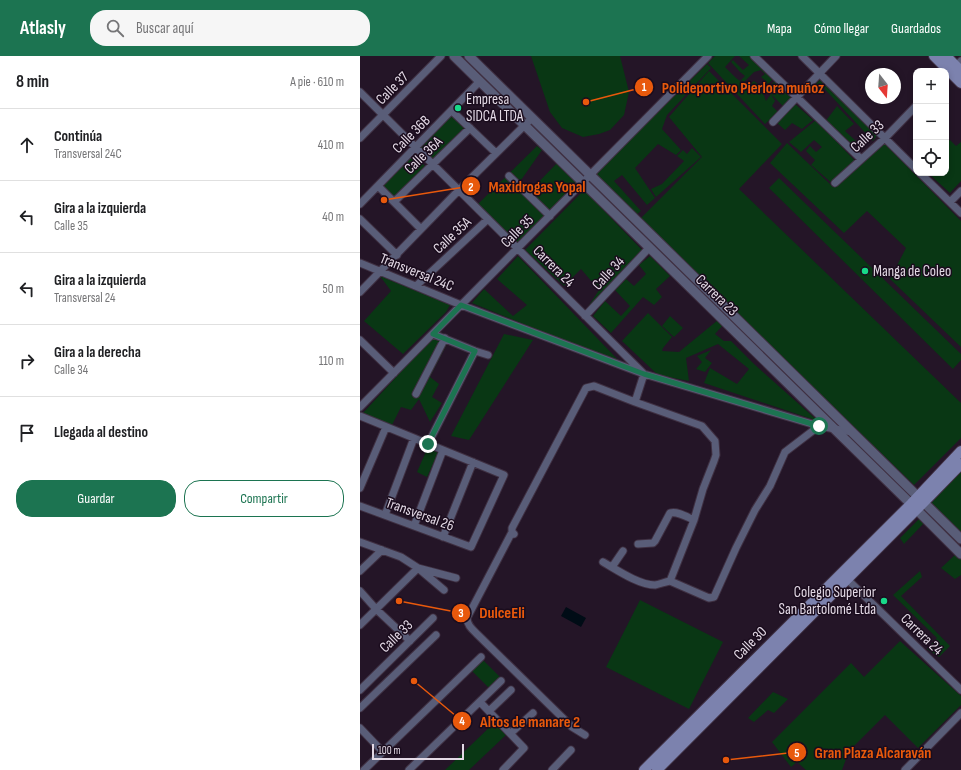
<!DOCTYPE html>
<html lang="es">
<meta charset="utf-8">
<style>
:root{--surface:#fff;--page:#f6f6f6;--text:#202124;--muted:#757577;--line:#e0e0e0;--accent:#1c7451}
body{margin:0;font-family:"Sofia Sans Condensed",sans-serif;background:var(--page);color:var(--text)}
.controls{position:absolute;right:12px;top:12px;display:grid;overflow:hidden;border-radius:8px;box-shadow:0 2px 6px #0003}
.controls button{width:36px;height:36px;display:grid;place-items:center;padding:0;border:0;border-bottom:1px solid var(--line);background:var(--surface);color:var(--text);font:20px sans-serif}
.compass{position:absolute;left:505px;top:12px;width:36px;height:36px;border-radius:50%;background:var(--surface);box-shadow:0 2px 6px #0003;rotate:163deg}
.scale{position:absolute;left:12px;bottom:10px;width:92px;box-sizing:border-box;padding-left:4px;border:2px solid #e3d9e5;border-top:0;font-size:11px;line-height:14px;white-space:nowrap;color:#e3d9e5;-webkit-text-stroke:3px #1a0c1d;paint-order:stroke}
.stop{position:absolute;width:12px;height:12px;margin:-9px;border:3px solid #1c7451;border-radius:50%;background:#fff}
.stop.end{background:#1c7451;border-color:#fff;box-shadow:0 1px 4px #0008}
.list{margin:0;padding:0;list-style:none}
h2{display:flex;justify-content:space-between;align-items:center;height:52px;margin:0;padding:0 16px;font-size:17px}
h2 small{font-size:13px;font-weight:400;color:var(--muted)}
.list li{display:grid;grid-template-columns:26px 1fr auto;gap:12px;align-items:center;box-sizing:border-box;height:72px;padding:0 16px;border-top:1px solid var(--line)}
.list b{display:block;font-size:15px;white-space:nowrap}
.list p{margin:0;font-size:13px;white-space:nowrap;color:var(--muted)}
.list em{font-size:13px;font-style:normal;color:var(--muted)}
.actions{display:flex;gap:8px;padding:12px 16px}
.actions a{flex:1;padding:9px 0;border:1px solid var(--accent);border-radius:16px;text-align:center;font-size:14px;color:var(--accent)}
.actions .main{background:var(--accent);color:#fff}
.icon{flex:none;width:22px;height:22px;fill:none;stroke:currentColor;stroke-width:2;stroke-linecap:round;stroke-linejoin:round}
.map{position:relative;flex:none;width:601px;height:714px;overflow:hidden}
header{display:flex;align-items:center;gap:24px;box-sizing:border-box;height:56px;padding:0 20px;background:var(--accent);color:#fff}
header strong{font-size:19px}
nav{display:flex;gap:22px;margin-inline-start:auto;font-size:14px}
.search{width:280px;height:36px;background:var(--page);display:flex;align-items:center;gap:10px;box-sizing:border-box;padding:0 14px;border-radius:16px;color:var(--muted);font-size:15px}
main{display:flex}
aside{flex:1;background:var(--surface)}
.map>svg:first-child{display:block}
.green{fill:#093714}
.water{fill:#000c16}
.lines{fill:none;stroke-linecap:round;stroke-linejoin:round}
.minor-casing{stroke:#3f3042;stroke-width:9}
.tertiary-casing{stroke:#3f3042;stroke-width:11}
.secondary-casing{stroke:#3f3042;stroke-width:12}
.minor{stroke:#595d78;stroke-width:7}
.tertiary{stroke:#595d78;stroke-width:9}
.secondary{stroke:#7c82ae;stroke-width:10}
.route{stroke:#1c7451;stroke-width:5}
.poi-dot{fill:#18d989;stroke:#1a0c1d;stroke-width:1.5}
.labels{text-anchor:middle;stroke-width:3;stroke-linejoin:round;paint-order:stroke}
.street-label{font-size:15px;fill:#e3d9e5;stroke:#1a0c1d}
.poi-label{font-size:15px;fill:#e3d9e5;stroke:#1a0c1d;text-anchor:start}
.leader{fill:none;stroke:#e8590c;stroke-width:1.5}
.callout-dot{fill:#e8590c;stroke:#1a0c1d;stroke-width:1.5}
.mark-label{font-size:12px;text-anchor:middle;font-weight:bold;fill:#fff}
.callout-label{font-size:16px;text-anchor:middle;font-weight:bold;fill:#e8590c;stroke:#1a0c1d;stroke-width:3;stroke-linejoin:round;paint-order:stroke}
</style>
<header>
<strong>Atlasly</strong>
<div class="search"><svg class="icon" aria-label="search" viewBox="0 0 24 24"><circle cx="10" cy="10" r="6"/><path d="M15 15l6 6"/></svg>Buscar aquí</div>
<nav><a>Mapa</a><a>Cómo llegar</a><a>Guardados</a></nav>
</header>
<main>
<aside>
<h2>8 min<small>A pie · 610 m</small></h2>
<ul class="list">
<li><svg class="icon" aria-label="ahead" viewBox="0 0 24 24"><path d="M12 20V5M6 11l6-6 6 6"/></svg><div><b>Continúa</b><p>Transversal 24C</p></div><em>410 m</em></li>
<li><svg class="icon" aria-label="left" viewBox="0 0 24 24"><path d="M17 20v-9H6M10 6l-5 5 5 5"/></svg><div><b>Gira a la izquierda</b><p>Calle 35</p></div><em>40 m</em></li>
<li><svg class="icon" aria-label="left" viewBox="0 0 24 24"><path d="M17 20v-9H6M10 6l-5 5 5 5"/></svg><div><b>Gira a la izquierda</b><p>Transversal 24</p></div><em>50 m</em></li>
<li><svg class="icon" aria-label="right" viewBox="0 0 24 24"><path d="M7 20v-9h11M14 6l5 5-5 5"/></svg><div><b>Gira a la derecha</b><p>Calle 34</p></div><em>110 m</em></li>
<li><svg class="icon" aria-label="arrive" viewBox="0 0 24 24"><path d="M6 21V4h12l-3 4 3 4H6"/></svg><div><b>Llegada al destino</b></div></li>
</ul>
<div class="actions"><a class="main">Guardar</a><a>Compartir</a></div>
</aside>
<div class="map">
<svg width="601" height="714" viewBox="0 0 601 714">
<rect width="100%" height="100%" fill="#241527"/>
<path class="green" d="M 171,0 L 260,0 L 269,36 L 264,59 L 250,74 L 239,78 L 223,81 L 202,72 L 190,56 Z
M 355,0 L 375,0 L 365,11 L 376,22 L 387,30 L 394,25 L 401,31 L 406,45 L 411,38 L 415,45 L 412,50 L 418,56 L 405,68 L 348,7 Z
M 379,0 L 390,0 L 414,22 L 403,33 L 402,31 L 407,26 L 401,21 L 405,18 L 401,14 L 394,16 L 384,26 L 381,24 L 385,20 L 380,16 L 371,6 L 373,4 L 383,14 L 389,9 Z
M 347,8 L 351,12 L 307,59 L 302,73 L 321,94 L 316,99 L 298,88 L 275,112 L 295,142 L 287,149 L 262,119 L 254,125 L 281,155 L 276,159 L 235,118 Z
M 349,15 L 422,88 L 379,133 L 601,347 L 601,382 L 554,429 L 280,163 L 342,101 L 309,61 Z
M 460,24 L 517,79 L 513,85 L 460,28 L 452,37 L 447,36 Z
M 415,25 L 431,42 L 423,50 L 406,33 Z
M 435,48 L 453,64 L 442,73 L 432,67 L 425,74 L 416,66 Z
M 477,50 L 494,68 L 485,75 L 497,86 L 492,91 L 465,66 Z
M 90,59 L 104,72 L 73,105 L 59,91 Z
M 456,64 L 496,106 L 473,128 L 451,109 L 455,104 L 446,95 L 450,90 L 456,96 L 462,91 L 454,84 L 441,96 L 429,86 Z
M 590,84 L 596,90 L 601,86 L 601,125 L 590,137 L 568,117 L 586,117 L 586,87 Z
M 427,87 L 473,131 L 524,87 L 601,165 L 601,291 L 530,223 L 546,192 L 507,155 L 484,177 L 410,107 Z
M 177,90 L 182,94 L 159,127 L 170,135 L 197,107 L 218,127 L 157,188 L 117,149 Z
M 332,92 L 341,101 L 296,141 L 291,133 L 302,128 L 324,105 L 317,100 L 323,94 L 327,98 Z
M 52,97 L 66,111 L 33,143 L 20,130 Z
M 419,122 L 601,298 L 601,304 L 593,313 L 409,132 Z
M 224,134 L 282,194 L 226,254 L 239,234 L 221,213 L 204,230 L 165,194 Z
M 158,200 L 263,309 L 112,247 L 124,233 L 153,260 L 167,249 L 137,223 Z
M 290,200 L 310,220 L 296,233 L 302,241 L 294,249 L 283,241 L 251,277 L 233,260 L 245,245 L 261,260 L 270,250 L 255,234 L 266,223 L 274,230 L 286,218 L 279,209 Z
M 20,220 L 90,249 L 86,256 L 43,298 L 4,265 L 31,235 Z
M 288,257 L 312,281 L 303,292 L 302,295 L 319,296 L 358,264 L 363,269 L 355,278 L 364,285 L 371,285 L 394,308 L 458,365 L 344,327 L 350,312 L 377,328 L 389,313 L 358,288 L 326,302 L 329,325 L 298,319 L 262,285 Z
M 310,260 L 323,272 L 314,281 L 302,270 Z
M 144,278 L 173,284 L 109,384 L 91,380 Z
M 73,281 L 87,288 L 70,321 L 79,328 L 72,341 L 82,347 L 70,366 L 59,343 L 51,354 L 41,351 L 32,369 L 3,357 Z
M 351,294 L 345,302 L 352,307 L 345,316 L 336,313 L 342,306 L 337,300 Z
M 68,391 L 78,397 L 67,421 L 57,416 Z
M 601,415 L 601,478 L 571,447 Z
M 559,463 L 564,467 L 544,488 L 540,482 Z
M 596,498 L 601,503 L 601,519 L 595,523 L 581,512 Z
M 560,515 L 562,521 L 541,540 L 590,590 L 579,601 L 567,593 L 577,582 L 533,539 Z
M 280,544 L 363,586 L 329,653 L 246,611 Z
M 540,585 L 601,640 L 601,649 L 558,692 L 525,659 L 489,695 L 482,714 L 446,714 L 437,706 L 431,711 L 412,686 L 491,607 L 504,621 Z
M 122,603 L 141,622 L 129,632 L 111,614 Z
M 413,636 L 428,643 L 414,657 L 408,654 L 394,666 L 388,662 Z
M 135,666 L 147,678 L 109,714 L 85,714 Z"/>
<path class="water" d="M 206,551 L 226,562 L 221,571 L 201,560 Z"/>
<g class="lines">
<g class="minor-casing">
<path id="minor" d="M 394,0 L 501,103
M 442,0 L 556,113
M 586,20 L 601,5
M 0,36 L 284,318 L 275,346 L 342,370 L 355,385 L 356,399 L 354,405 L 343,433 L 334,464 L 310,525 L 349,542 L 354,541 L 376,492 L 395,454 L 410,430 L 425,396 L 459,370
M 92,55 L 136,97
M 413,66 L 476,0
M 0,82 L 81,0
M 560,117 L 601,157
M 149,120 L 190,160
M 475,127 L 525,82 L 556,50
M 18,130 L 61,173
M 35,145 L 110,72
M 590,146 L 601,135
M 0,148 L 120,25
M 0,163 L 37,199
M 0,207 L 101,249 L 284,318 L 459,370 L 492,376
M 56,230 L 128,163
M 0,236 L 99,134 L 172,62
M 225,260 L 289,192
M 73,278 L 115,295 L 128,299
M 0,284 L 34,317
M 56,338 L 85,282
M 0,351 L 348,0
M 0,360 L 144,419 L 111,491 L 0,450
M 68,388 L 115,295
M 0,432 L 26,371
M 25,459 L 54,382
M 54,470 L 83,394
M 152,476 L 107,562 C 107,569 112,573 117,578 L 212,671 L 225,679
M 154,478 L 152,476 L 152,472 L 226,332 L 234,330 L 275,346
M 83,481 L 113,406
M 0,486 L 41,501 L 58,512 L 84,534
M 278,488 L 293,487 L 295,485 L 310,457 C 318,455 327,461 334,464
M 243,506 C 257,514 279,529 295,529 C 300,528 305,526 310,525
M 252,511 L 263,495
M 0,515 L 22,494
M 488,524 L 601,634
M 0,535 L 16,553 L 50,585
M 0,569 L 58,512 L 96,522
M 0,634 L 73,562
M 120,646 L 164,692 L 143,714
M 0,652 L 76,579
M 129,655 L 151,634
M 0,672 L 22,695
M 151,677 L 173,657
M 4,714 L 121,601
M 49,714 L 141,625
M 192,714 L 211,694
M 545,714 L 601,657"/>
</g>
<g class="tertiary-casing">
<path id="tertiary" d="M 94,0 L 551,448 L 601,498
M 109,0 L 601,483"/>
</g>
<g class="secondary-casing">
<path id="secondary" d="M 574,0 L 601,27
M 586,0 L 601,15
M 284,714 L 551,448 L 601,395
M 297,714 L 564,446 L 601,408"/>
</g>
<use href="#minor" class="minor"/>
<use href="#tertiary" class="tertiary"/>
<use href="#secondary" class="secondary"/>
</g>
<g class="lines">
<path class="route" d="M 68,388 L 115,295 L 73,278 L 101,249 L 284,318 L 459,370"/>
</g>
<g class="poi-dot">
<circle cx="98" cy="52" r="4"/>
<circle cx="505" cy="215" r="4"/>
<circle cx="524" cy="545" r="4"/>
</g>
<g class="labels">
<g class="street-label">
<text transform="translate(32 32) rotate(-45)" y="5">Calle 37</text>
<text transform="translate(51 78) rotate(-45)" y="5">Calle 36B</text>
<text transform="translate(507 80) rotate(-43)" y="5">Calle 33</text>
<text transform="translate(63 99) rotate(-44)" y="5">Calle 36A</text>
<text transform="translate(157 175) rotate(-45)" y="5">Calle 35</text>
<text transform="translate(92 179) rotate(-43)" y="5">Calle 35A</text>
<text transform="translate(194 210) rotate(45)" y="5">Carrera 24</text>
<text transform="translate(57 216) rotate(22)" y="5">Transversal 24C</text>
<text transform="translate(248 217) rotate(-47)" y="5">Calle 34</text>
<text transform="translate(357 239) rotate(44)" y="5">Carrera 23</text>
<text transform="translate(60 458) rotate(20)" y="5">Transversal 26</text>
<text transform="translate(562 578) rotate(44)" y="5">Carrera 24</text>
<text transform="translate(36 580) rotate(-44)" y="5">Calle 33</text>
<text transform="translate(390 587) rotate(-45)" y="5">Calle 30</text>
</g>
<g class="poi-label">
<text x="106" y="48">Empresa<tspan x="106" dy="17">SIDCA LTDA</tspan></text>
<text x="513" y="220">Manga de Coleo</text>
<text x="516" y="541" text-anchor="end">Colegio Superior<tspan x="516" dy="17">San Bartolomé Ltda</tspan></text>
</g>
</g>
<path class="leader" d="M226 46L284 31M24 144L111 130M39 545L101 557M54 625L102 665M366 704L437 696"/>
<g class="callout-dot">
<circle cx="226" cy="46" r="4"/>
<circle cx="24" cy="144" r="4"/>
<circle cx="39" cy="545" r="4"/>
<circle cx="54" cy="625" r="4"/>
<circle cx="366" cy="704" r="4"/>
<circle cx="284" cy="31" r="10"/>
<circle cx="111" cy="130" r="10"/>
<circle cx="101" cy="557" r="10"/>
<circle cx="102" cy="665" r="10"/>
<circle cx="437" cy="696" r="10"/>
</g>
<g class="mark-label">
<text x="284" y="35">1</text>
<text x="111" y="135">2</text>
<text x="101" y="561">3</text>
<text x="102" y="669">4</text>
<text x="437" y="701">5</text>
</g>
<g class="callout-label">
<text x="383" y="37">Polideportivo Pierlora muñoz</text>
<text x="177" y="136">Maxidrogas Yopal</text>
<text x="142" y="562">DulceEli</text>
<text x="170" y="671">Altos de manare 2</text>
<text x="513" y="702">Gran Plaza Alcaraván</text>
</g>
</svg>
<div class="controls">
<button>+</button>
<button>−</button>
<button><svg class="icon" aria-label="locate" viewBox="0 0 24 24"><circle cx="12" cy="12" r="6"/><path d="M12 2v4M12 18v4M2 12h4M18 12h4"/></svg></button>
</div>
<svg class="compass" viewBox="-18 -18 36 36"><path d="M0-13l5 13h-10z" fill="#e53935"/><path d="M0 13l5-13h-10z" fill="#757577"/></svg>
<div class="scale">100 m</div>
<div class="stop" style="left:459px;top:370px"></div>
<div class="stop end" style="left:68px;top:388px"></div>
</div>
</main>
